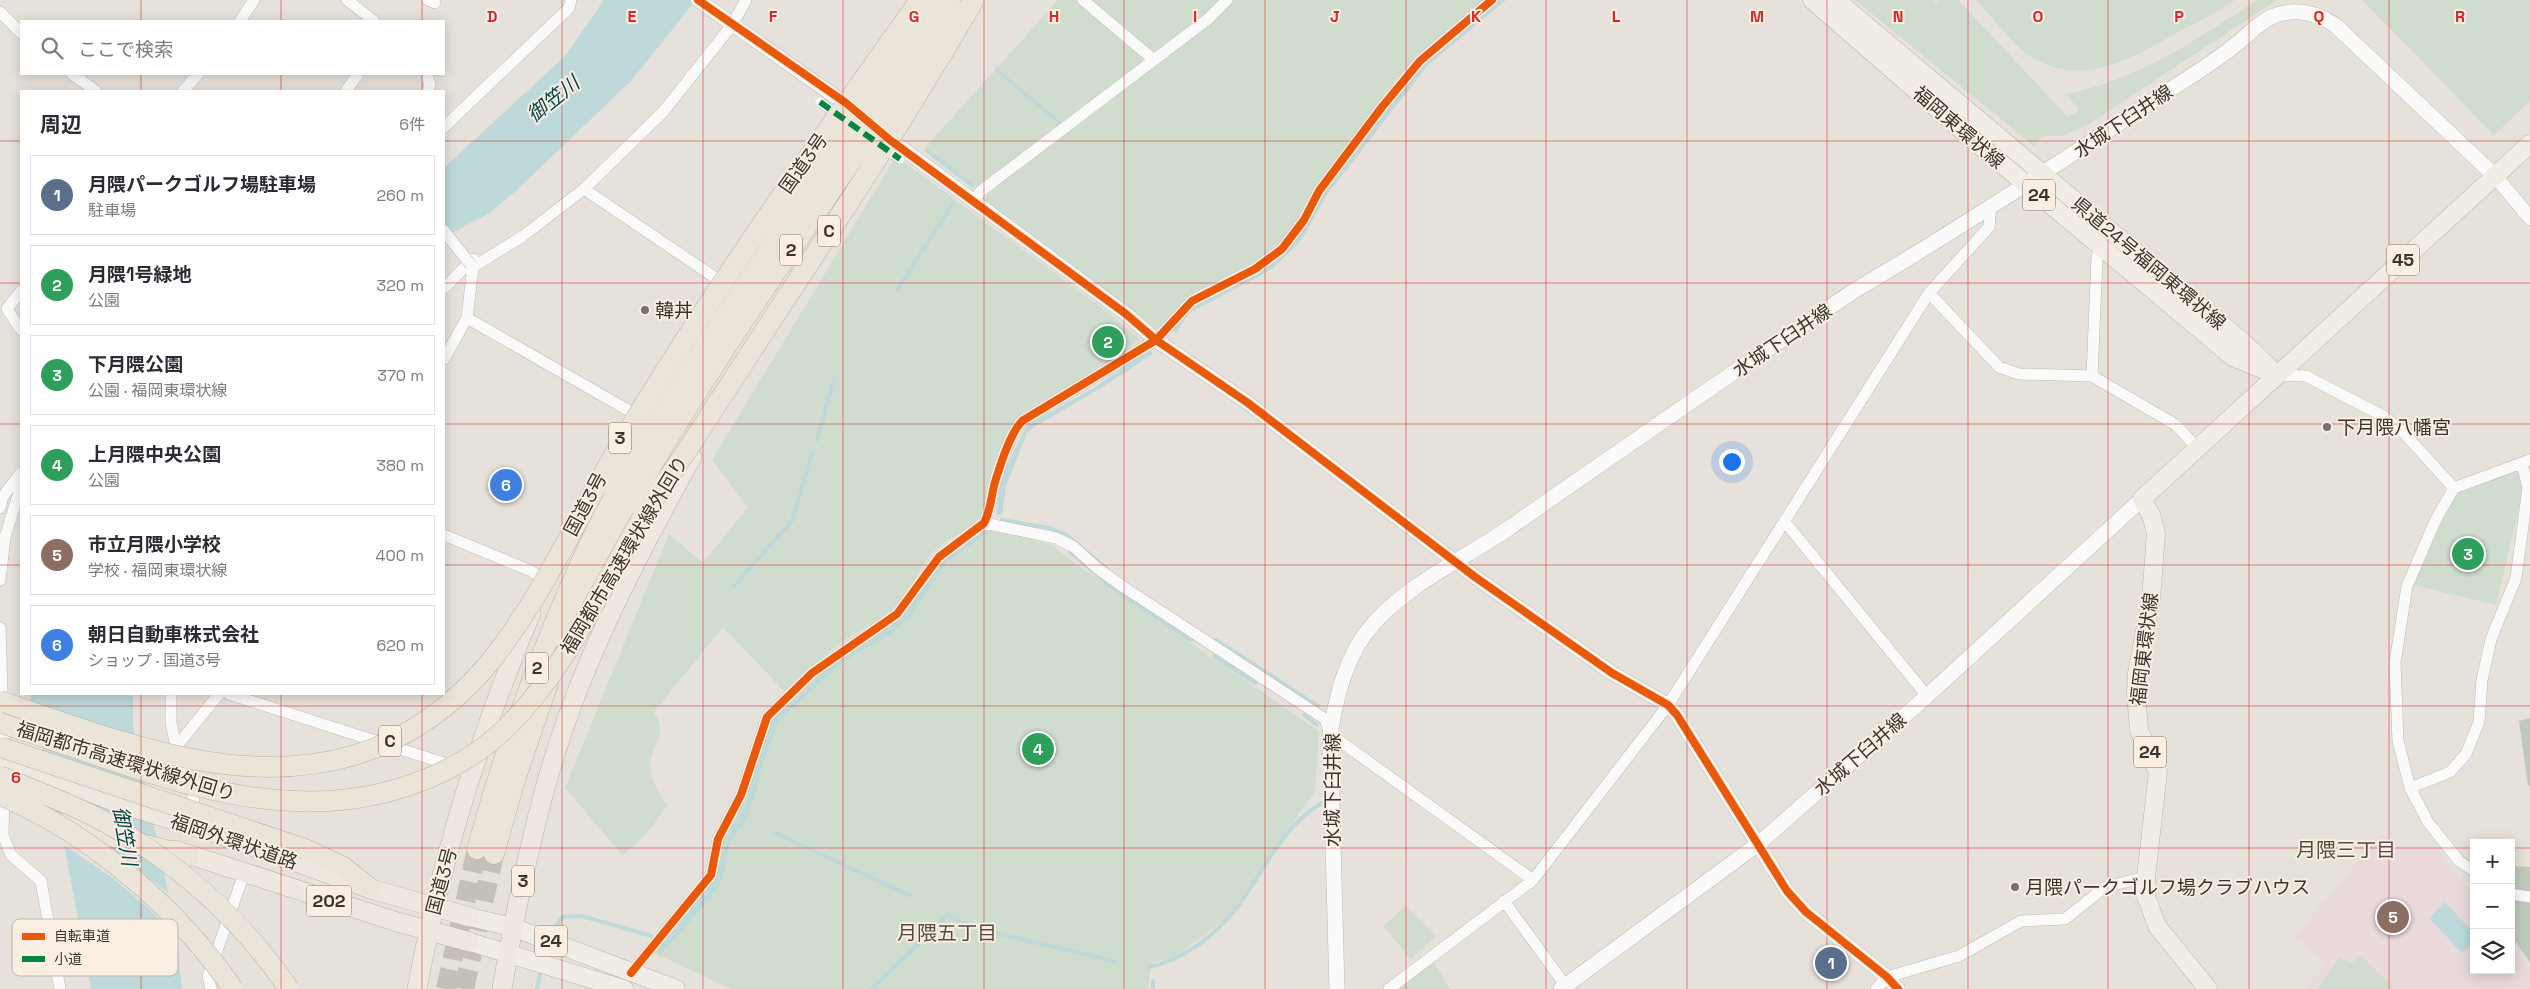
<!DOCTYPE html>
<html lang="ja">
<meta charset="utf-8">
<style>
:root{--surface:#fff;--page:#f7f7f7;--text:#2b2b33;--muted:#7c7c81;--line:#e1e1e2;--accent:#0b8043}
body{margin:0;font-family:"Space Grotesk","Noto Sans JP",sans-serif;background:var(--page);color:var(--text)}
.controls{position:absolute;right:15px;bottom:15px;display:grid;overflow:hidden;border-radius:0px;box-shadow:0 2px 12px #0003}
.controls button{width:45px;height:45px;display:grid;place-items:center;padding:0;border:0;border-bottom:1px solid var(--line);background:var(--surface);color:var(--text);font:25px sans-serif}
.you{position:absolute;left:1731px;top:461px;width:18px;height:18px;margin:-12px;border:4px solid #fff;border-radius:50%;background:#1a73e8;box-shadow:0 0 0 8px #1a73e833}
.badge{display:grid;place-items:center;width:32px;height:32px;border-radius:50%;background:var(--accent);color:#fff;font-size:16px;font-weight:700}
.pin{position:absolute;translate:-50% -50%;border:2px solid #fff;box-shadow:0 1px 5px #0006}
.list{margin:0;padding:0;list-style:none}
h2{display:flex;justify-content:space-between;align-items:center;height:65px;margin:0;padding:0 20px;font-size:21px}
h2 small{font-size:16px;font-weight:400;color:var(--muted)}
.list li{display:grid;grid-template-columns:32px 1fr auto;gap:15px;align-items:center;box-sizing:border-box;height:80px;margin:0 10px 10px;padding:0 10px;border:1px solid var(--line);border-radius:0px}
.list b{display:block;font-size:19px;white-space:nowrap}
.list p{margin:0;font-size:16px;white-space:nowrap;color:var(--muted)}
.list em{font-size:16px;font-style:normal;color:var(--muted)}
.icon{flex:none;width:28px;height:28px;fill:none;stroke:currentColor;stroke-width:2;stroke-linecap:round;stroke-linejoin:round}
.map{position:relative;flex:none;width:2530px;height:989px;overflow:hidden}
.search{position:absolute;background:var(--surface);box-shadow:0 2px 12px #0003;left:20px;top:20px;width:425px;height:55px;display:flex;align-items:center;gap:12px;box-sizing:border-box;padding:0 18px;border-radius:0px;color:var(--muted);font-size:19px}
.panel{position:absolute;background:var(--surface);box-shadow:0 2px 12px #0003;left:20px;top:90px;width:425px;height:605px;border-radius:0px}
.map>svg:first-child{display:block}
.education{fill:#e9d9db}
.green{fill:#d0dcce}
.forest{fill:#bdcabc}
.water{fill:#bdd9d9}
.pier{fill:#e7e1db}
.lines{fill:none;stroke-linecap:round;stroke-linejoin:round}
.stream{stroke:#bdd9d9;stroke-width:4}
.motorway-tunnel{stroke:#c4bfb9;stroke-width:20;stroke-dasharray:20 10;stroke-linecap:butt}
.minor-casing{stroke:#bfbab5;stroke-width:12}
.tertiary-casing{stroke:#bfbab5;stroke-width:15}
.secondary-casing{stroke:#bfbab5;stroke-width:16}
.primary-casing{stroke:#bab3a6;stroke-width:19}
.trunk-casing{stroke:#bab3a6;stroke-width:20}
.motorway-casing{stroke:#bab3a6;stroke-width:21}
.minor{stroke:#fbfafa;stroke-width:11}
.tertiary{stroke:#fbfafa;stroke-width:14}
.secondary{stroke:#fbfafa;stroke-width:15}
.primary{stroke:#f1ede6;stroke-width:18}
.trunk{stroke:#eee8e0;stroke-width:19}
.motorway{stroke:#eae4d9;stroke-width:20}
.pedestrian-bridge-casing{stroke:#bfbab5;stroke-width:10;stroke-linecap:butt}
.minor-bridge-casing{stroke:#bfbab5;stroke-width:12;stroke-linecap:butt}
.motorway-bridge-casing{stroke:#bab3a6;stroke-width:21;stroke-linecap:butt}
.pedestrian-bridge{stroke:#fbfafa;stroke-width:9}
.minor-bridge{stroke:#fbfafa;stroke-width:11}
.motorway-bridge{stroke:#eae4d9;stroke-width:20}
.quiet{stroke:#00873e;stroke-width:6;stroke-dasharray:12 6;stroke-linecap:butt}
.cycleway-casing{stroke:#faeee2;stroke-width:11}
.cycleway{stroke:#e8590c;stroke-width:8}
.grid{fill:none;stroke:#d62828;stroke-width:1;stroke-opacity:0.55}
.poi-dot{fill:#76716c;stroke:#faeee2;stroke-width:2}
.labels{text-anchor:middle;stroke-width:4;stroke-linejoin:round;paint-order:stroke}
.shield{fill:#faeee2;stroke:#736c65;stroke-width:1}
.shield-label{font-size:18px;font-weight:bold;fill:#393530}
.street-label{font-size:19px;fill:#393530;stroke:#faeee2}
.poi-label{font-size:19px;fill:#393530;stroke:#faeee2;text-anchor:start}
.water-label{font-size:20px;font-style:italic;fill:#014448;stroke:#faeee2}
.neighbourhood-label{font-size:20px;fill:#564d42;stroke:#faeee2}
.key{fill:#faeee2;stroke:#c0b6ad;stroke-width:1}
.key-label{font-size:14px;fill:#393530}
.grid-label{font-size:16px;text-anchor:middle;font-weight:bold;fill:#d62828;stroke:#faeee2;stroke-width:4;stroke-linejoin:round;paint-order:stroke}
</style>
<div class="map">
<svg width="2530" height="989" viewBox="0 0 2530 989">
<rect width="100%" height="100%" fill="#e7e1db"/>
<path class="education" d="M 2382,833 L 2404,848 L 2437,848 L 2474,896 L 2474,970 L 2511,970 L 2511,944 L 2530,968 L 2530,989 L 2306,989 L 2327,962 L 2294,938 Z"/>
<path class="green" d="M 1058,0 L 1075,0 L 1142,55 L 1142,62 L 977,187 L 972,188 L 923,150 Z
M 1088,0 L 1220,0 L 1203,16 L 1158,51 L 1149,51 Z
M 1235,0 L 1488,0 L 1440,39 L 1279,247 L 1160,331 L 985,202 L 986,195 L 1213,22 Z
M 1855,0 L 1932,0 L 1936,4 L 1940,0 L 1958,0 L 2068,117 L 2079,110 L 2066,94 C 2137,81 2197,39 2257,0 L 2277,0 L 2089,124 L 2062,136 L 2042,136 L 2034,146 Z
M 1976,0 L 2235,0 C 2215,14 2193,24 2172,36 C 2129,59 2085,86 2036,60 C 2015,49 1993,17 1976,0 Z
M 2362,0 L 2530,0 L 2530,101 L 2494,135 Z
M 896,156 L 1109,313 L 1140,339 L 1105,367 L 1077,346 L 1101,322 L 1076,346 L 1105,368 L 1023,412 C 1007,426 993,463 989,483 C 986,495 987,510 978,519 C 968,531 953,536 941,545 C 921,561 913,588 895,606 C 880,621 862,628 845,640 C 823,655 804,674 785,692 L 723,627 L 653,713 C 670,729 652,745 650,764 C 649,779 660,793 667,805 C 654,825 642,841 622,855 L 565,788 L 669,534 L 703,563 L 748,507 L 712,460 Z
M 2519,469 L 2524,487 L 2496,605 L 2413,585 L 2456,492 Z
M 986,526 L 1052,545 L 1073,562 L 1319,731 L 1315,791 L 1233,909 L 1216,926 L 1178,955 L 1152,963 L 1148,989 L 731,989 L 654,953 L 715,876 L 722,842 L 744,800 L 771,718 L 824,669 L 885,626 L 941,558 Z
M 1406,906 L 1436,936 L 1411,959 L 1383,926 Z
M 2360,955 L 2394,989 L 2317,989 L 2339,957 L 2353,963 Z
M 1433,961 L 1450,989 L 1398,989 Z"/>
<path class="forest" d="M 2530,718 L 2530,785 L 2528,786 L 2519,721 Z
M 2511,866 L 2530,867 L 2530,962 L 2511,936 Z"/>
<path class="water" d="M 604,0 L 696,0 L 631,81 L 520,187 L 490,213 L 444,237 L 444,168 L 565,56 Z
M 1498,0 L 1506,0 L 1427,66 L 1326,196 L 1301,241 L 1273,268 L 1260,276 L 1189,313 L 1176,333 L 1170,329 L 1186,310 L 1257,272 L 1322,192 L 1384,106 L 1445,43 Z
M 995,66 L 1062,123 L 1059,125 L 997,72 Z
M 1149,349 L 1153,354 L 1096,391 L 1031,429 L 1027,433 L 1006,486 L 1002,515 L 996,514 L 1000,484 L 1007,465 L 1027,425 L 1094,388 Z
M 987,529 L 988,533 L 947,562 L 910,617 L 890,635 L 855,654 L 829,674 L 778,722 L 763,764 L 754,800 L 745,822 L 730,844 L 724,874 L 719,885 L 707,903 L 660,955 L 658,950 L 667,935 L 713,883 L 731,828 L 738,819 L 748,799 L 756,762 L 772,719 L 810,687 L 818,676 L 887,629 L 905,613 L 943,558 Z
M 30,694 L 133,694 L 133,726 L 176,930 L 182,989 L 91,989 L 65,850 Z
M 2445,902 L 2474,933 L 2474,942 L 2462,953 L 2429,918 Z"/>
<path class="pier" d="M 54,812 L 93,835 L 171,895 L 179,940 L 149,909 L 114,879 L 61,843 Z"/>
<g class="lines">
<path class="stream" d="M 929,152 L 972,185
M 897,290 L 953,203
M 817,440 L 834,379
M 1002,520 L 1049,528 L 1067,535 L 1108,570
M 1070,552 L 1114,589 L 1191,640
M 733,587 L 792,521 L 812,453
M 1216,640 L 1318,706
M 1214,656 L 1255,683
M 1304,715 L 1317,725
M 775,833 L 911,896
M 946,915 L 967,924
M 987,931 L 1114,961
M 551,932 L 563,917 L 582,916 L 651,936
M 544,955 L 546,948
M 1148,967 C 1184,960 1216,935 1238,906 C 1265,870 1281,827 1322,803
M 1153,981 L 1153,989
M 537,989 L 541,969
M 872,989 L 947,915"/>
<path class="motorway-tunnel" d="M 446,989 L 477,849
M 464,989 L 494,854"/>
<g class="minor-casing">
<path id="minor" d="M 347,0 L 374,21
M 428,0 L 435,3
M 1083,0 L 1154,60
M 0,12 L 21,33
M 240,21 L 254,0
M 72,74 L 96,91
M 427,74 L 430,85 L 428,91
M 183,91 L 198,74
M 346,91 L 358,74
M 444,127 L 569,8 L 571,0
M 584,189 L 720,281
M 973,201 L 981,191 L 1208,19 L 1227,0
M 471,265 L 473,267 L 467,318 L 633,413
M 473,267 L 523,236 L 584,189 L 663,112 L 732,25 L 746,0
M 444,288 L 473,259
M 21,291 L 7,309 L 21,330
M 1929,293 L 1999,367 L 2019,374 L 2092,376 L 2176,425 L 2197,448
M 444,359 L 467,318
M 2276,375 L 2306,376 L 2385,417 L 2402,431 L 2454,488 L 2436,519 L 2407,586 L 2395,663 L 2398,741 L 2410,788 L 2428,822 L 2459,861 L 2474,871
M 2092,376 L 2097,257 L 2100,247
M 2454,488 L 2530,460
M 0,508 L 3,496 L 21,473
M 1785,522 L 1927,696
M 984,523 L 1056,538 L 1074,547 L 1097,568 L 1122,586 L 1325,719 L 1330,734 L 1533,880
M 444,535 L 531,571 L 545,581
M 0,580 L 5,537 L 21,486
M 0,628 L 4,752
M 171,694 L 171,723 L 176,747
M 229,694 L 453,766
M 2410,788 L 2450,772 L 2466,754 L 2479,722 L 2482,680 L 2491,639 L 2516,578 L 2528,488 L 2522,464
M 4,792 L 3,835 L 11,855 L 41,881 L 60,989
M 194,799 L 176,747 L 219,694
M 2511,894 L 2530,897
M 1504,901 L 1568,989
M 631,973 L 711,875 L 718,839 L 741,795 L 767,717 L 812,673 L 897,614 L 939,557 L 984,523 C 991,510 991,496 995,482 C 1001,463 1009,436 1022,421 L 1156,340 L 1192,301 L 1255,269 L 1282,249 L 1304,220 L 1319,191 L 1382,107 L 1420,61 L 1492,0
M 211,989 L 208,976 L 244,874
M 1389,989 L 1533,880 L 1668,705 L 1929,293 L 1989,227 L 1991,206
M 1876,989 L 1887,977 L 1959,956 L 2021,921 L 2065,919 L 2105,887 L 2146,877"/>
</g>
<g class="tertiary-casing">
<path id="tertiary" d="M 698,0 L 853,109
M 883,134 L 1126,314 L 1156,340 L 1248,403 L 1475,577 L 1612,673 L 1668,705 L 1677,715 L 1787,891 L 1806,912 L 1887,977 L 1898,989
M 2495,176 L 2530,218"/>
</g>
<g class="secondary-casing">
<path id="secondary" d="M 1337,989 L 1330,734 C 1337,694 1346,654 1374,623 C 1411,582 1464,559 1509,528 C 1624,448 1740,367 1857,289 C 1959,229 2058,164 2157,98 C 2183,81 2211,65 2235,45 C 2247,36 2258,23 2271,17 C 2294,7 2315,12 2335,25 L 2495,176
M 1561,989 L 1758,844 L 1927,696 L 2142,499"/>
</g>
<g class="primary-casing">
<path id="primary" d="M 1812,0 L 1972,139 L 2233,357 L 2276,375
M 1836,0 L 2244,343 L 2270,368
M 470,917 L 512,927 L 676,989
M 470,942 L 624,989
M 2208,989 L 2157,926 L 2146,896 L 2146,877 L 2158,772 L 2139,730 L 2136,693 L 2137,673 L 2151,599 L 2156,533 L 2151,515 L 2142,499 L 2530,144"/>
</g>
<g class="trunk-casing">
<path id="trunk" d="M 0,757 L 118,803 L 215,833 L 371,889 L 470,917
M 175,850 L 394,921 L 470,942
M 417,989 C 441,860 480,734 531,613
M 502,989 C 516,907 533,821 559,742 C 592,642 641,549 692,457"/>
</g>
<g class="motorway-casing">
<path id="motorway" d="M 565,642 L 595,571 L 629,504
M 55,822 L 189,856
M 305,849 L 342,866 L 371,889
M 477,849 C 511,726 556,608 614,494
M 494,854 L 514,783 L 548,683"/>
</g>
<use href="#minor" class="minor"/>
<use href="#tertiary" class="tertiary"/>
<use href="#secondary" class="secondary"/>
<use href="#primary" class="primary"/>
<use href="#trunk" class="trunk"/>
<use href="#motorway" class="motorway"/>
<g class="pedestrian-bridge-casing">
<path id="pedestrian-bridge" d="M 820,102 L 838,115
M 883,148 L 900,159"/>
</g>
<g class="minor-bridge-casing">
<path id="minor-bridge" d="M 444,231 L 471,265"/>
</g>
<g class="motorway-bridge-casing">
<path id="motorway-bridge" d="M 614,494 C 713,323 830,164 939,0
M 629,504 C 728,333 845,174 954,10
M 0,701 C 111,738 236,791 355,755 C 407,739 455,705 490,662 C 548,590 584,501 633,423 C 722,277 821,139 920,0
M 0,723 C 122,760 252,825 383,793 C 431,781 476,759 511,723 C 571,662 603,582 647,510 C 661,488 676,467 690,446 C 785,297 886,152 974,0
M 0,747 L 305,849
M 0,776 C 35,791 72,804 105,822 C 178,863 242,920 289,989
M 0,795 C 90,833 178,908 233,989"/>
</g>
<use href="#pedestrian-bridge" class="pedestrian-bridge"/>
<use href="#minor-bridge" class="minor-bridge"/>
<use href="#motorway-bridge" class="motorway-bridge"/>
<path class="quiet" d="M 820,102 L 900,159"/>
<g class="cycleway-casing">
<path id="cycleway" d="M 698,0 L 846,103 L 890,140 L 1126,314 L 1156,340 L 1248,403 L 1475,577 L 1612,673 L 1668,705 L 1677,715 L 1787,891 L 1806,912 L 1887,977 L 1898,989
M 631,973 L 711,875 L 718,839 L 741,795 L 767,717 L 812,673 L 897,614 L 939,557 L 984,523 C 991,510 991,496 995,482 C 1001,463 1009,436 1022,421 L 1156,340 L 1192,301 L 1255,269 L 1282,249 L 1304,220 L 1319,191 L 1382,107 L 1420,61 L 1492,0"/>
</g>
<use href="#cycleway" class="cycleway"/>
</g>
<path class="grid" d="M 141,0 L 141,21M 281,0 L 281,21M 422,0 L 422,21M 562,0 L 562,989M 703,0 L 703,989M 843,0 L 843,989M 984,0 L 984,989M 1124,0 L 1124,989M 1265,0 L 1265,989M 1406,0 L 1406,989M 1546,0 L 1546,989M 1687,0 L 1687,989M 1827,0 L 1827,989M 1968,0 L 1968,989M 2108,0 L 2108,989M 2249,0 L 2249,989M 2389,0 L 2389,989M 141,74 L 141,91M 281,74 L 281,91M 422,74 L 422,91M 0,141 L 21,141M 444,141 L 2530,141M 0,283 L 21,283M 444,283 L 2530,283M 0,424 L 21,424M 444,424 L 2530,424M 0,565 L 21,565M 444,565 L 2530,565M 141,694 L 141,989M 281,694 L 281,989M 422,694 L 422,989M 0,706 L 2530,706M 0,848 L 2474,848M 2511,848 L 2530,848"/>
<g class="poi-dot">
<circle cx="645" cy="310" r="5"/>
<circle cx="2327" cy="427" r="5"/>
<circle cx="2015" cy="887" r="5"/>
</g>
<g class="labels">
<g class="shield">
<rect x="2023" y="179.5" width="32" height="31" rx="4"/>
<rect x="818" y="215.5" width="22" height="31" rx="4"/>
<rect x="780" y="234.5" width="22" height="31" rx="4"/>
<rect x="2387" y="244.5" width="32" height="31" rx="4"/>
<rect x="609" y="422.5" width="22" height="31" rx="4"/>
<rect x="526" y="652.5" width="22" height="31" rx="4"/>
<rect x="379" y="725.5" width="22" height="31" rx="4"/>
<rect x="2134" y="736.5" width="32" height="31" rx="4"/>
<rect x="512" y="865.5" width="22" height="31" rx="4"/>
<rect x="306.5" y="885.5" width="45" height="31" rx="4"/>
<rect x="535" y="925.5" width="32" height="31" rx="4"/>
</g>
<g class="shield-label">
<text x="2039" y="201">24</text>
<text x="829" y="237">C</text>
<text x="791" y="256">2</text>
<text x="2403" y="266">45</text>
<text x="620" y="444">3</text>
<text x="537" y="674">2</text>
<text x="390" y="747">C</text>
<text x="2150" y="758">24</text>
<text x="523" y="887">3</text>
<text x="329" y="907">202</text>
<text x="551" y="947">24</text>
</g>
<g class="street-label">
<text transform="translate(2123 121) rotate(-34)" y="7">水城下臼井線</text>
<text transform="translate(1959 127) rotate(41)" y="7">福岡東環状線</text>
<text transform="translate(803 163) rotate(-55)" y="7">国道3号</text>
<text transform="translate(2149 263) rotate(40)" y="7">県道24号福岡東環状線</text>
<text transform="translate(1782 340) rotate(-34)" y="7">水城下臼井線</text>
<text transform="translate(585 504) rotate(-62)" y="7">国道3号</text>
<text transform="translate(624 555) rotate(-59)" y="7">福岡都市高速環状線外回り</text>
<text transform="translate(2144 649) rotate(-83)" y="7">福岡東環状線</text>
<text transform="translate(1860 754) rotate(-41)" y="7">水城下臼井線</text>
<text transform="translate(126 761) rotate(17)" y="7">福岡都市高速環状線外回り</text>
<text transform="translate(1332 790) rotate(-90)" y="7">水城下臼井線</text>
<text transform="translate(234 841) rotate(19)" y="7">福岡外環状道路</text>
<text transform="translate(441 881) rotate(-75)" y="7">国道3号</text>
</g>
<g class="poi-label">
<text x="655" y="317">韓丼</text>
<text x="2337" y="434">下月隈八幡宮</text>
<text x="2025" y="894">月隈パークゴルフ場クラブハウス</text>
</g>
<g class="water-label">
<text transform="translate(553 99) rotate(-39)" y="7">御笠川</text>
<text transform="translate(125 836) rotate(80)" y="7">御笠川</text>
</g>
<g class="neighbourhood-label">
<text x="2346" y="857">月隈三丁目</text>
<text x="947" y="940">月隈五丁目</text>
</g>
</g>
<rect x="12" y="919" width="166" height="57" rx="8" class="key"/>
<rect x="22" y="933" width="23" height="7" fill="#e8590c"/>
<rect x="22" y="956" width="23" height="6" fill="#00873e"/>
<g class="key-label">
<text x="54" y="941">自転車道</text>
<text x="54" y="964">小道</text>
</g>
<g class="grid-label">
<text x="492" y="22">D</text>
<text x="632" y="22">E</text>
<text x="773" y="22">F</text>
<text x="914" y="22">G</text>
<text x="1054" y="22">H</text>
<text x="1195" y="22">I</text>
<text x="1335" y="22">J</text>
<text x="1476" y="22">K</text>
<text x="1616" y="22">L</text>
<text x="1757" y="22">M</text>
<text x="1898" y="22">N</text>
<text x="2038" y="22">O</text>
<text x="2179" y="22">P</text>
<text x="2319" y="22">Q</text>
<text x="2460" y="22">R</text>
<text x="16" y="783">6</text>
</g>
</svg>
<div class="controls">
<button>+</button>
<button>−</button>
<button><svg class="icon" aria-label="layers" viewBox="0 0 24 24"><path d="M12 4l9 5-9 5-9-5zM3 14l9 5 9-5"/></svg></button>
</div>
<div class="you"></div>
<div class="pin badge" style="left:1831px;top:963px;background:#5c6f8a">1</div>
<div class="pin badge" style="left:1108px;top:342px;background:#2e9e5b">2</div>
<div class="pin badge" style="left:2468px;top:554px;background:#2e9e5b">3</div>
<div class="pin badge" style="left:1038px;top:749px;background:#2e9e5b">4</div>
<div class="pin badge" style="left:2393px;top:917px;background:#8d6e63">5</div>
<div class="pin badge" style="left:506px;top:485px;background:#3f7fe0">6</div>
<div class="search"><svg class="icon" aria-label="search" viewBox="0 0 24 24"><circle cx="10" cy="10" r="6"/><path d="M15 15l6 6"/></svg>ここで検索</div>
<section class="panel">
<h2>周辺<small>6件</small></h2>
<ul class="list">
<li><span class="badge" style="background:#5c6f8a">1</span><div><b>月隈パークゴルフ場駐車場</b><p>駐車場</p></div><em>260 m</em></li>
<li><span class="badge" style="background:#2e9e5b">2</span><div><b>月隈1号緑地</b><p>公園</p></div><em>320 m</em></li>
<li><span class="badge" style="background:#2e9e5b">3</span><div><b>下月隈公園</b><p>公園 · 福岡東環状線</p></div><em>370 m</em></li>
<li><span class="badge" style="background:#2e9e5b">4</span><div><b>上月隈中央公園</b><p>公園</p></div><em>380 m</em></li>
<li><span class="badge" style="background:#8d6e63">5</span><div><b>市立月隈小学校</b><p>学校 · 福岡東環状線</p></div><em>400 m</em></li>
<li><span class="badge" style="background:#3f7fe0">6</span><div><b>朝日自動車株式会社</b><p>ショップ · 国道3号</p></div><em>620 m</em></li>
</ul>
</section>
</div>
